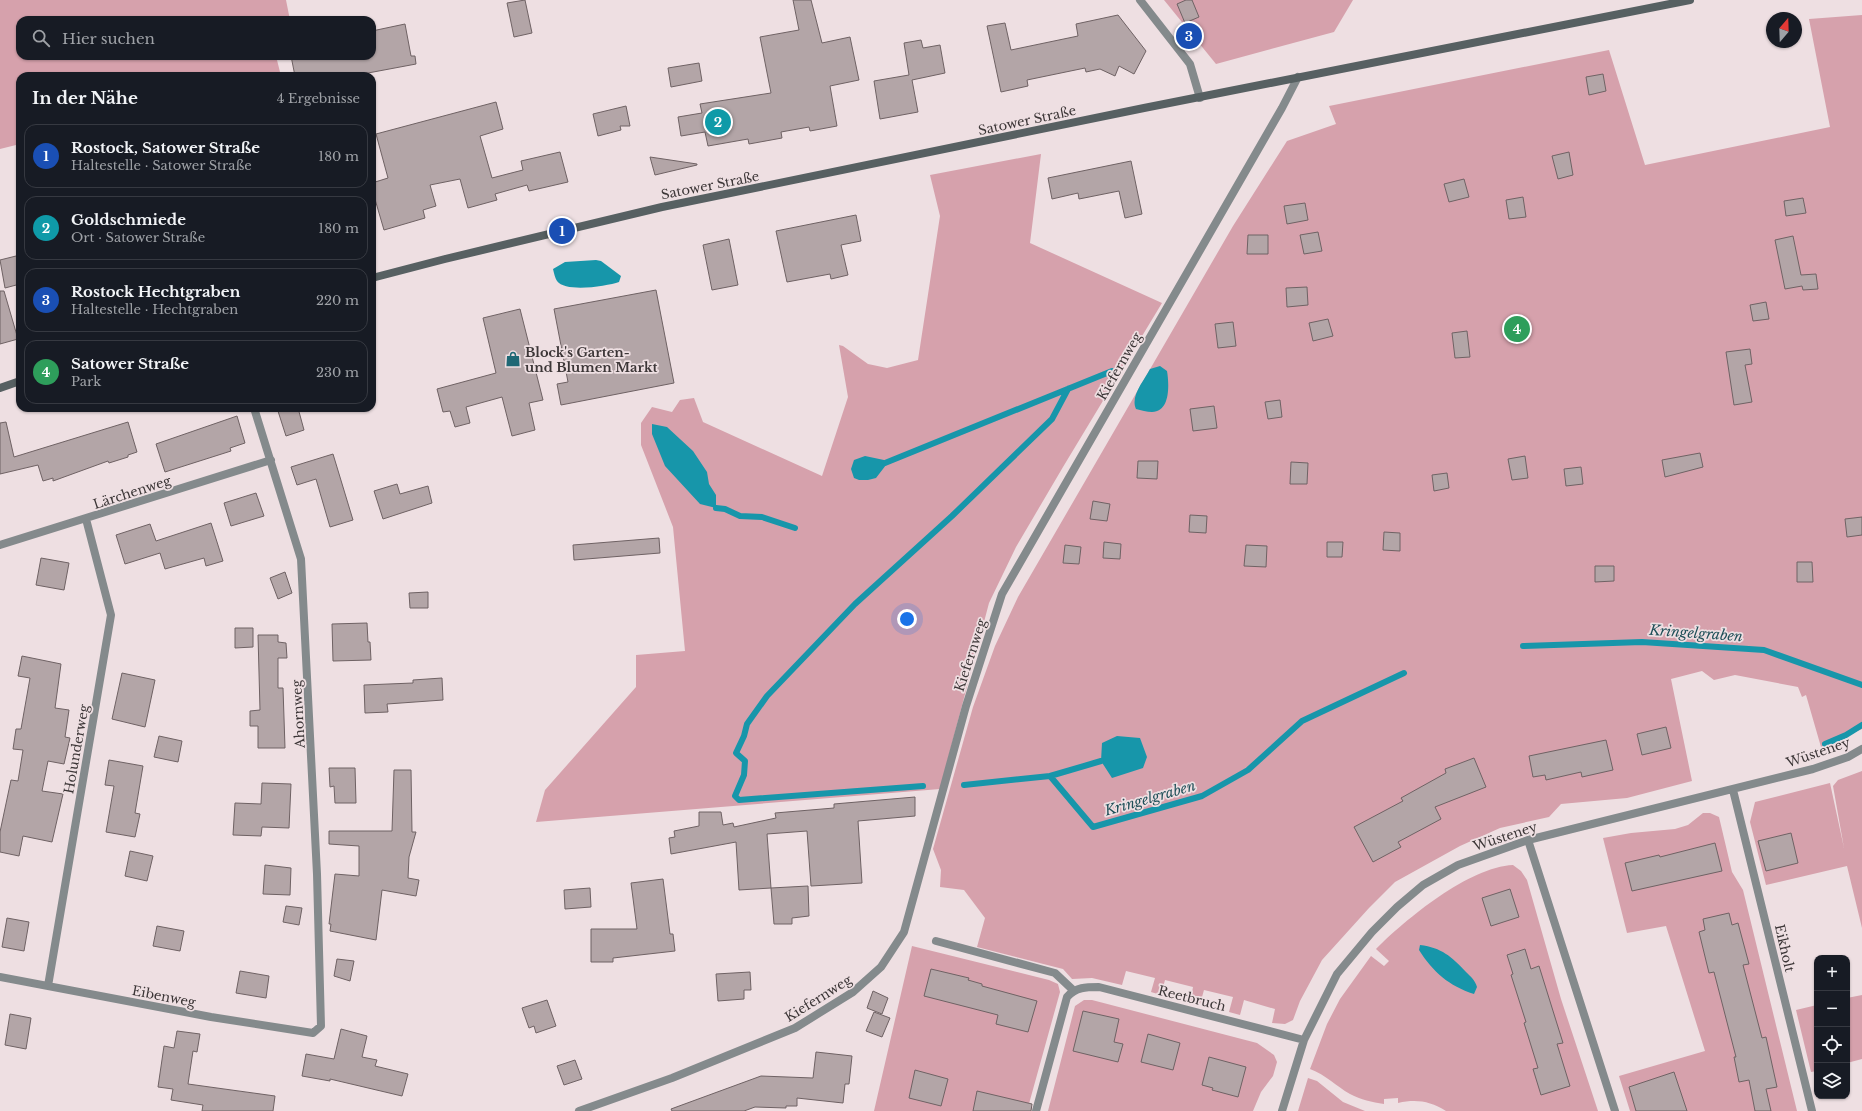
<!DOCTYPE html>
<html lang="de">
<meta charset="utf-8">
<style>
:root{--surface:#171b24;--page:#20242c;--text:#f1f3f6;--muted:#9ea1a6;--line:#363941;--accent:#b45309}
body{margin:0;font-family:"Libre Baskerville",serif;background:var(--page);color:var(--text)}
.controls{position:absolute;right:12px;bottom:12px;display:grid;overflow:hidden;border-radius:8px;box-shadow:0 1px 3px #0004}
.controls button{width:36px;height:36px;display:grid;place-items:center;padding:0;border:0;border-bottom:1px solid var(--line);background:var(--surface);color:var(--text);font:20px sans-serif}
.compass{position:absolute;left:1766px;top:12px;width:36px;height:36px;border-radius:50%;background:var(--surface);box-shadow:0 1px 3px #0004;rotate:19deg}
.you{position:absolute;left:907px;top:619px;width:14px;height:14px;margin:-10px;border:3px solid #fff;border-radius:50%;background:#1a73e8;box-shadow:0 0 0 6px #1a73e833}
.badge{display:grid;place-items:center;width:26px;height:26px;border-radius:50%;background:var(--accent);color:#fff;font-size:13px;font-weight:700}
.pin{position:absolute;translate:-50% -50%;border:2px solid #fff;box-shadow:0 1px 4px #0006}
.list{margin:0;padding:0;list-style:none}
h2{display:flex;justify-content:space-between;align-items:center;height:52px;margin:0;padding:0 16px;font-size:17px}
h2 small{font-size:13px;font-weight:400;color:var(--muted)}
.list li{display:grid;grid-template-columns:26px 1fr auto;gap:12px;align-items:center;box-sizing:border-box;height:64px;margin:0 8px 8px;padding:0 8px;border:1px solid var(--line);border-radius:12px}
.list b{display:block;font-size:15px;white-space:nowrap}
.list p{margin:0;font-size:13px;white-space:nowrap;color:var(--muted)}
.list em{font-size:13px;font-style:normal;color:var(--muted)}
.icon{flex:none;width:22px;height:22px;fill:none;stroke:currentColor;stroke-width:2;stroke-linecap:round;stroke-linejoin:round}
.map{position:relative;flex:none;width:1862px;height:1111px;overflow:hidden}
.search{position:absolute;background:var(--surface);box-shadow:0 1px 3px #0004;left:16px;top:16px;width:360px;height:44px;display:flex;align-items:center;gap:10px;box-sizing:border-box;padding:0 14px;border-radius:12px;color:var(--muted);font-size:15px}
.panel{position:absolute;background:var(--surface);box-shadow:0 1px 3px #0004;left:16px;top:72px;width:360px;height:340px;border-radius:12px}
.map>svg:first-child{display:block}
.green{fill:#d6a1ac}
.water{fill:#1796aa}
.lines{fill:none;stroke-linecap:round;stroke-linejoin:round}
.stream{stroke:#1796aa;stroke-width:6}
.building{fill:#b3a5a7;stroke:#6f6264}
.street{stroke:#848a8c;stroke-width:8}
.secondary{stroke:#576062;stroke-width:8}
.labels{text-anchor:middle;stroke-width:3.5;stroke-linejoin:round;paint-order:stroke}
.street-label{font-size:13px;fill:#3c3637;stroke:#eedfe2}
.poi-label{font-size:13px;font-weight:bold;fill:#3c3637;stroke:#eedfe2;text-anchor:start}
.water-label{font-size:14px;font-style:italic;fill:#1f4f58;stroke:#eedfe2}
</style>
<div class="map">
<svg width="1862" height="1111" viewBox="0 0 1862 1111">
<rect width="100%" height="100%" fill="#eedfe2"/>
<path class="green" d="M 0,0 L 286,0 L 290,20 L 20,20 L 20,56 L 276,56 L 281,76 L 20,76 L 20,144 L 0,149 Z
M 1164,0 L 1353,0 L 1334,32 L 1216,64 Z
M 1862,15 L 1862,729 L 1821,747 L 1806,695 L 1802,697 L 1798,687 L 1735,675 L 1714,680 L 1702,671 L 1671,679 L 1692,781 L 1627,798 L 1561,804 L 1549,817 L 1500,828 L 1460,846 L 1395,882 L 1369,908 L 1322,960 L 1300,1001 L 1293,1020 L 1285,1024 L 1272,1023 L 1275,1009 L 1244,1000 L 1240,1015 L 1229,1012 L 1233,997 L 1204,990 L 1200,1004 L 1190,1003 L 1193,987 L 1165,980 L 1161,995 L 1151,992 L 1155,978 L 1126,971 L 1122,985 L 1092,978 L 1072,979 L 1063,969 L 977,947 L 985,918 L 964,890 L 940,887 L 941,870 L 933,849 L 973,707 L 995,646 L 1018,597 L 1233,226 L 1287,141 L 1336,124 L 1329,106 L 1609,50 L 1645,165 L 1830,127 L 1809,19 Z
M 1041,154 L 1030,243 L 1162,303 L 1063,467 L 1016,547 L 989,603 L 940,789 L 536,822 L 545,790 L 636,687 L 636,655 L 685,651 L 673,527 L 641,445 L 641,423 L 652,407 L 672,412 L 680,400 L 694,398 L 703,422 L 822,476 L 848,397 L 839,345 L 843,346 L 868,364 L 887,368 L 918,360 L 940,216 L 930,175 Z
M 1862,771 L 1862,928 L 1847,866 L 1766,885 L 1750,822 L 1755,802 L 1830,783 L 1844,848 L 1833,786 L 1838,780 Z
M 1703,813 L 1710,813 L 1719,817 L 1732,872 L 1743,890 L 1797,1111 L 1630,1111 L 1619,1076 L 1705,1051 L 1666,926 L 1627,933 L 1603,838 L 1631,833 L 1675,829 L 1688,825 Z
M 1513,865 L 1521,871 L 1527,880 L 1561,999 L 1598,1111 L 1446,1111 C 1430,1101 1416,1099 1398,1103 L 1398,1098 L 1384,1099 L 1384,1104 C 1372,1102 1361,1100 1350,1094 C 1336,1086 1326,1075 1310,1069 L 1327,1024 L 1340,999 L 1371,956 L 1384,966 L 1389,961 L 1376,949 C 1406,919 1469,867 1513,865 Z
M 912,946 L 1049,980 L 1058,984 L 1060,992 L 1027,1111 L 874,1111 Z
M 1862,995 L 1862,1059 L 1847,1063 L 1847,998 Z
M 1084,1000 L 1092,1000 L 1257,1043 L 1274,1055 L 1277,1062 L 1273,1076 L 1261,1092 L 1253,1111 L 1048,1111 L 1075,1006 Z
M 1817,1005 L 1817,1071 L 1811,1072 L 1796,1010 Z
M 1308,1078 L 1317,1081 L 1343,1102 L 1365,1111 L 1298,1111 Z"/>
<path class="water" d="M 596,260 L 601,261 L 621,276 L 619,282 C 607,286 566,293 557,281 C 555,278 554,273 553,269 L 565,262 Z
M 1160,366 L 1167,371 C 1169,383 1171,412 1152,412 C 1147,412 1141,410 1136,409 C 1130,396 1144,381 1150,369 Z
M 652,424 L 667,427 L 693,451 L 707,472 L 709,484 L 716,495 L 716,508 L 700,504 L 665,466 L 652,434 Z
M 865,456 L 884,460 L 886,465 L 876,478 L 868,480 L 859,480 L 854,478 L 851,469 L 854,460 Z
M 1117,736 L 1140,738 L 1147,757 L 1143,768 L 1112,778 L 1101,761 L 1102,743 Z
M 1420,945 C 1442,948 1451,956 1466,972 C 1471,977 1475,980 1477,987 L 1474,994 C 1449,986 1433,972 1419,950 Z"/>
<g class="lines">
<path class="stream" d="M 885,463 L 1112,371
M 716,508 L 725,509 L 740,516 L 762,517 L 795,528
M 1523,646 L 1642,642 L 1764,650 L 1862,685
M 1825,744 L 1846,735 L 1862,725
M 1050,776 L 1101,761
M 964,785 L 1050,776 L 1093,827 L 1202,796 L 1248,770 L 1302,721 L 1404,673
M 923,786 L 739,800 L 735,796 L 744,775 L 745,761 L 736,753 L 744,736 L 747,724 L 767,696 L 855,604 L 952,516 L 1052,419 L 1068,389"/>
</g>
<path class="building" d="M 525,0 L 532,33 L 514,37 L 507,3 Z
M 793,0 L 811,0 L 822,43 L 850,37 L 859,80 L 830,86 L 837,126 L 810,131 L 809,127 L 781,132 L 782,138 L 749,144 L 748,139 L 708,146 L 705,132 L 681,136 L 678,117 L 702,113 L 700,104 L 771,93 L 760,37 L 799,30 Z
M 1186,0 L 1192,0 L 1199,17 L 1185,23 L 1177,4 Z
M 1118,15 L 1146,51 L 1134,74 L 1119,66 L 1115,76 L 1100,69 L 1086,72 L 1085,68 L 1027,80 L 1028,86 L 1001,92 L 987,26 L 1005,23 L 1011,50 L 1078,36 L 1076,24 Z
M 405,24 L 411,56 L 415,56 L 416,64 L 352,76 L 295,76 L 291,56 L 372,56 L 372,31 Z
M 921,40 L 923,48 L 940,45 L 945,73 L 912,80 L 918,112 L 880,119 L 874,81 L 909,75 L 904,43 Z
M 699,63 L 702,81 L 671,87 L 668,68 Z
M 1603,74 L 1606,91 L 1589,95 L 1586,77 Z
M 496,102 L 503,129 L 480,136 L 492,178 L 523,170 L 521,161 L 560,152 L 568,182 L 529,191 L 527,185 L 495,194 L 497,200 L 468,208 L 460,179 L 430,185 L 436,206 L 423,210 L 425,218 L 384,230 L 372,189 L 372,183 L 388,178 L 376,134 Z
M 626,106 L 630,126 L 620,126 L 621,130 L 598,136 L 593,114 Z
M 1569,152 L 1573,175 L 1558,179 L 1552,156 Z
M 650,157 L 697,164 L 697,165 L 655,175 Z
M 1131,161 L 1142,214 L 1125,218 L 1119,191 L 1079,199 L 1078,193 L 1052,199 L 1048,178 Z
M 1464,179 L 1469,197 L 1449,202 L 1444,184 Z
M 1523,197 L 1526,217 L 1509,219 L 1506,200 Z
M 1803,198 L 1806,213 L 1786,216 L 1784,201 Z
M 1305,203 L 1308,220 L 1287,224 L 1284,206 Z
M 856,215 L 861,241 L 841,245 L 848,275 L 831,279 L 830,274 L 787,282 L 776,231 Z
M 1318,232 L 1322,251 L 1304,254 L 1300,235 Z
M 1248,235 L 1268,235 L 1268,254 L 1247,254 Z
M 1793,236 L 1801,275 L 1816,274 L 1818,289 L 1803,290 L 1802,286 L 1785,289 L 1775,240 Z
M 729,239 L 738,285 L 712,290 L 703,245 Z
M 20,255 L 20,284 L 5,288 L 0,260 Z
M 1307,287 L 1308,305 L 1287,307 L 1286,288 Z
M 656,290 L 674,383 L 561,405 L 557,384 L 568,382 L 554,309 Z
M 0,291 L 4,291 L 18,339 L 0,344 Z
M 1766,302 L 1769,319 L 1753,321 L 1750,305 Z
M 520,309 L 543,400 L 529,403 L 535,430 L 512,436 L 502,397 L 466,407 L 470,423 L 455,427 L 450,411 L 443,412 L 437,389 L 496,373 L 483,318 Z
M 1328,319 L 1333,336 L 1313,341 L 1309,323 Z
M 1233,322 L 1236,346 L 1218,348 L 1215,324 Z
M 1467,331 L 1470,357 L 1455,358 L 1452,333 Z
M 1750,349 L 1752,364 L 1745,365 L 1752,402 L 1734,405 L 1726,352 Z
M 1280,400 L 1282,417 L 1268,419 L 1265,402 Z
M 1214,406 L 1217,428 L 1193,431 L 1190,409 Z
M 277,408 L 298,408 L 304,430 L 286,436 Z
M 237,416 L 245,443 L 230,448 L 231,451 L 165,472 L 156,444 Z
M 6,422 L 14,457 L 128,422 L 137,452 L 128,455 L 128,457 L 109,463 L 108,461 L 53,481 L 53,478 L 43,481 L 38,465 L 0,474 L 0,423 Z
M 1700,453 L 1703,467 L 1665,477 L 1662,460 Z
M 333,454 L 353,520 L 330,527 L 316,479 L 297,485 L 291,467 Z
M 1525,456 L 1528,478 L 1512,480 L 1508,459 Z
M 1138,461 L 1158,461 L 1157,479 L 1137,478 Z
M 1291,462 L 1308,463 L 1307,484 L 1290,484 Z
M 1581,467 L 1583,484 L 1566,486 L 1564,469 Z
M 1447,473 L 1449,488 L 1434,491 L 1432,475 Z
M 397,484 L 400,494 L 428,486 L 432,503 L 383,519 L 374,491 Z
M 256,493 L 264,516 L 231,526 L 224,503 Z
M 1093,501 L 1110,504 L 1107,521 L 1090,519 Z
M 1190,515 L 1207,516 L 1206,533 L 1189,532 Z
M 1862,517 L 1862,535 L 1847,537 L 1845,519 Z
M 211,523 L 223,561 L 206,566 L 204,558 L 165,569 L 160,553 L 125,564 L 116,535 L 150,524 L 156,541 Z
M 1384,532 L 1400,533 L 1400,551 L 1383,550 Z
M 659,538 L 660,553 L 574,560 L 573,545 Z
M 1104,542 L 1121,544 L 1120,559 L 1103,558 Z
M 1327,542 L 1343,542 L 1342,557 L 1327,557 Z
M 1065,545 L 1081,547 L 1079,564 L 1063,563 Z
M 1246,545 L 1267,546 L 1266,567 L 1244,566 Z
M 41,558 L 69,563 L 64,590 L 36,585 Z
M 1797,562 L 1812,562 L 1813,582 L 1797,582 Z
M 1595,566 L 1614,566 L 1614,581 L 1595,582 Z
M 285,572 L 292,593 L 278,599 L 270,578 Z
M 428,592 L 428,608 L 410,608 L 409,593 Z
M 367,623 L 368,642 L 370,642 L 371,660 L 333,661 L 332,624 Z
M 235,628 L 253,628 L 253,647 L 235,648 Z
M 258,635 L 278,635 L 278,642 L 286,643 L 287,658 L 278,658 L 278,688 L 283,688 L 285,748 L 258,748 L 258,726 L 250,726 L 250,711 L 260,710 Z
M 22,656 L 61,664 L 55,708 L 69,710 L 65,737 L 70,738 L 64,764 L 48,761 L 42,791 L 63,794 L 52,842 L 23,836 L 19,856 L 0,852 L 0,832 L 11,780 L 18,781 L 23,750 L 13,749 L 16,729 L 21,729 L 30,678 L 18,676 Z
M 122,673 L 155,680 L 145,727 L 112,719 Z
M 442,678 L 443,700 L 387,704 L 388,712 L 365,713 L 364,685 L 413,683 L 413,680 Z
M 1666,727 L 1671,748 L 1642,755 L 1637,734 Z
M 159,736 L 182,741 L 178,762 L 154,757 Z
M 1606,740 L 1613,770 L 1582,777 L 1581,772 L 1546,780 L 1545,775 L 1533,777 L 1529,756 Z
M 1474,758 L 1486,787 L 1435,807 L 1441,819 L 1398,842 L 1401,847 L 1373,862 L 1354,827 L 1403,801 L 1401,798 L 1446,773 L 1445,769 Z
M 109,760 L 143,766 L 135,813 L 140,814 L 135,837 L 106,832 L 114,786 L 105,785 Z
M 329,768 L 355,768 L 356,803 L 335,803 L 334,786 L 330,787 Z
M 394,770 L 411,770 L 412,832 L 416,832 L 409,857 L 408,878 L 419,880 L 416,896 L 382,890 L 376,940 L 330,931 L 331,924 L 329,924 L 335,874 L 359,876 L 359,846 L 329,844 L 329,831 L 392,831 Z
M 262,783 L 291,784 L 289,828 L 262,827 L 261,836 L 233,835 L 235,803 L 261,804 Z
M 915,797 L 915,816 L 858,821 L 862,883 L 811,886 L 807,831 L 767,834 L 771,888 L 808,886 L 809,916 L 792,918 L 792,924 L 774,924 L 771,888 L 739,890 L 736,842 L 671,854 L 669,838 L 675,837 L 674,831 L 699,826 L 699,812 L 721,812 L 723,825 L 733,823 L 734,827 L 776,818 L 775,813 L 834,808 L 834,804 Z
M 1791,833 L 1798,863 L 1766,871 L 1758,841 Z
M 1715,843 L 1722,871 L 1632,891 L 1625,863 L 1659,855 L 1660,857 Z
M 130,851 L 153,856 L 147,881 L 125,876 Z
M 265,865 L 291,868 L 290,895 L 263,894 Z
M 663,879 L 670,934 L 673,934 L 675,951 L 613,958 L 613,962 L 591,962 L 591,929 L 637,929 L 631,883 Z
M 590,888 L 591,907 L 565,909 L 564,890 Z
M 1510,889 L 1519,917 L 1491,926 L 1482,898 Z
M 286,906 L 302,908 L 299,925 L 283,922 Z
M 1729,913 L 1732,925 L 1738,923 L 1749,964 L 1743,965 L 1762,1038 L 1766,1037 L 1777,1087 L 1766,1089 L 1771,1111 L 1755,1111 L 1749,1080 L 1739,1082 L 1734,1057 L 1736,1057 L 1714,972 L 1709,973 L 1699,932 L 1705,930 L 1703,919 Z
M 7,918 L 29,922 L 24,951 L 2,947 Z
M 157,926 L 184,931 L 180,951 L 153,946 Z
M 1525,949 L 1531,969 L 1539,966 L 1563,1043 L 1557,1044 L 1570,1086 L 1541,1095 L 1533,1069 L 1538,1068 L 1524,1023 L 1526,1022 L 1511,975 L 1513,974 L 1507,955 Z
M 337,959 L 354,961 L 350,981 L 334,976 Z
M 931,969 L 969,978 L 968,980 L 982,984 L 982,986 L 1037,1001 L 1028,1032 L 996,1024 L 998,1015 L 924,996 Z
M 240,971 L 269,976 L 266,998 L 236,993 Z
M 750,972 L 751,990 L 744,990 L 744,999 L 718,1001 L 716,974 Z
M 873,991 L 888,998 L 882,1014 L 867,1008 Z
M 547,1000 L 556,1026 L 536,1033 L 534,1026 L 529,1028 L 522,1008 Z
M 1083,1011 L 1119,1019 L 1114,1042 L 1123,1044 L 1118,1062 L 1073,1051 Z
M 874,1012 L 890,1018 L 882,1037 L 866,1031 Z
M 10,1014 L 31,1018 L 26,1049 L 5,1045 Z
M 341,1029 L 367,1036 L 362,1057 L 377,1060 L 375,1066 L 408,1074 L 402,1096 L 330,1079 L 330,1081 L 302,1076 L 306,1054 L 334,1059 Z
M 177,1031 L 200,1034 L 197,1052 L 193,1051 L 188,1084 L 275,1096 L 273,1111 L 202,1111 L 203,1105 L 171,1100 L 173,1089 L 158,1087 L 164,1046 L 174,1048 Z
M 1148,1034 L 1180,1043 L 1173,1070 L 1141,1062 Z
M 816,1052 L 852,1056 L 849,1084 L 845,1084 L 843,1103 L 797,1098 L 797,1106 L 786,1106 L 786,1108 L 755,1107 L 744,1111 L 672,1111 L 671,1109 L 761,1076 L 813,1078 Z
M 1209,1057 L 1246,1067 L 1238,1097 L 1212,1090 L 1213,1088 L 1202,1085 Z
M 575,1060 L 582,1079 L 564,1085 L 557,1066 Z
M 915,1070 L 948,1079 L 941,1106 L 909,1098 Z
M 1674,1072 L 1687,1111 L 1636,1111 L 1629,1087 Z
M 977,1091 L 1032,1104 L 1031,1111 L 973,1111 Z"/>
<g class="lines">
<path class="street" d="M 1140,0 L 1190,64 L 1200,98
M 0,545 L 271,460
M 1733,790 L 1812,1111
M 1528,840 L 1615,1111
M 936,941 L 1055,973 L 1073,990
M 0,977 L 211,1017 L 313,1033 L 321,1026 L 317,874 L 301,559 L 254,408
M 48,986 L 111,615 L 86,519
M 579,1111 L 672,1078 L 795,1028 L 853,992 L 881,967 L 904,932 L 966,706 L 1002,594 L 1282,108 L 1298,77
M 1036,1111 L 1067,997 C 1076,987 1086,987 1099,987 L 1304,1040
M 1282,1111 L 1304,1040 L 1337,974 L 1372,932 L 1397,907 L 1423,885 L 1458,865 L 1528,840 L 1813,769 L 1848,757 L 1862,749"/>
<path class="secondary" d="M 372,278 L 445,259 L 662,207 L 1144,108 L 1690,0
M 0,388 L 20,381"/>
</g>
<defs>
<g id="shop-bare" transform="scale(1.2)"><path d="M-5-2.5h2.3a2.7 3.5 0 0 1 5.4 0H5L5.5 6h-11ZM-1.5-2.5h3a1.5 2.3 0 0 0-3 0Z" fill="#1f6875" stroke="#eedfe2" stroke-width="2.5" paint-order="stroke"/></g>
</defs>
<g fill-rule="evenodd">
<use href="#shop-bare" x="513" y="359"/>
</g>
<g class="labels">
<g class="street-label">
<text transform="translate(1027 120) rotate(-12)" y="5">Satower Straße</text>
<text transform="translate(710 185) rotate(-11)" y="5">Satower Straße</text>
<text transform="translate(1119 366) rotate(-60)" y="5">Kiefernweg</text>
<text transform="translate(132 492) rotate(-18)" y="5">Lärchenweg</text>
<text transform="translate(970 655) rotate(-72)" y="5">Kiefernweg</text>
<text transform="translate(298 714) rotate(-93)" y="5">Ahornweg</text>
<text transform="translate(76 749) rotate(-80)" y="5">Holunderweg</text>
<text transform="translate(1818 752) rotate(-19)" y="5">Wüsteney</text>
<text transform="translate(1505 836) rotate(-18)" y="5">Wüsteney</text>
<text transform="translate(1785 948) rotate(77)" y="5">Eikholt</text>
<text transform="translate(164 996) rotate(11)" y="5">Eibenweg</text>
<text transform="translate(818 998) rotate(-32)" y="5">Kiefernweg</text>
<text transform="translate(1192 998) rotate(14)" y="5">Reetbruch</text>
</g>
<g class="poi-label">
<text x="525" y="357">Block's Garten-<tspan x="525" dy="15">und Blumen Markt</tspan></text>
</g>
<g class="water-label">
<text transform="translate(1696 633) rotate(4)" y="5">Kringelgraben</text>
<text transform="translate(1150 798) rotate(-16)" y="5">Kringelgraben</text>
</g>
</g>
</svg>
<div class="controls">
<button>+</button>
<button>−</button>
<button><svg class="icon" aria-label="locate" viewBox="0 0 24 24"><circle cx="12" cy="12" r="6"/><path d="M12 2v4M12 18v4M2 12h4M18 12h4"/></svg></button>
<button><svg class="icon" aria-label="layers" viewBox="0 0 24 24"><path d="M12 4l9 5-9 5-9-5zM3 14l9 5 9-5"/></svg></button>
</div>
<svg class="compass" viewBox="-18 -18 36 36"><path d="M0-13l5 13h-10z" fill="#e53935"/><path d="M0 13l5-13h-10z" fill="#9ea1a6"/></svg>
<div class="you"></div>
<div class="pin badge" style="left:562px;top:231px;background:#1a4fb4">1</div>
<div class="pin badge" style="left:718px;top:122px;background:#0f9aa8">2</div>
<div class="pin badge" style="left:1189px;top:36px;background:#1a4fb4">3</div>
<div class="pin badge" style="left:1517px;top:329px;background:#2e9e5b">4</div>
<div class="search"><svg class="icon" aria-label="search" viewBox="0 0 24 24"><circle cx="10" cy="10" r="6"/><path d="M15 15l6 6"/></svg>Hier suchen</div>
<section class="panel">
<h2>In der Nähe<small>4 Ergebnisse</small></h2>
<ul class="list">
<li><span class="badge" style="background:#1a4fb4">1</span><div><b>Rostock, Satower Straße</b><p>Haltestelle · Satower Straße</p></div><em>180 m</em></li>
<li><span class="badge" style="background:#0f9aa8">2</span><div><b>Goldschmiede</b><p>Ort · Satower Straße</p></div><em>180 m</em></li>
<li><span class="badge" style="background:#1a4fb4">3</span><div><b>Rostock Hechtgraben</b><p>Haltestelle · Hechtgraben</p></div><em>220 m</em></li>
<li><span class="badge" style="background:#2e9e5b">4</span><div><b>Satower Straße</b><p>Park</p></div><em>230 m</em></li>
</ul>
</section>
</div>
